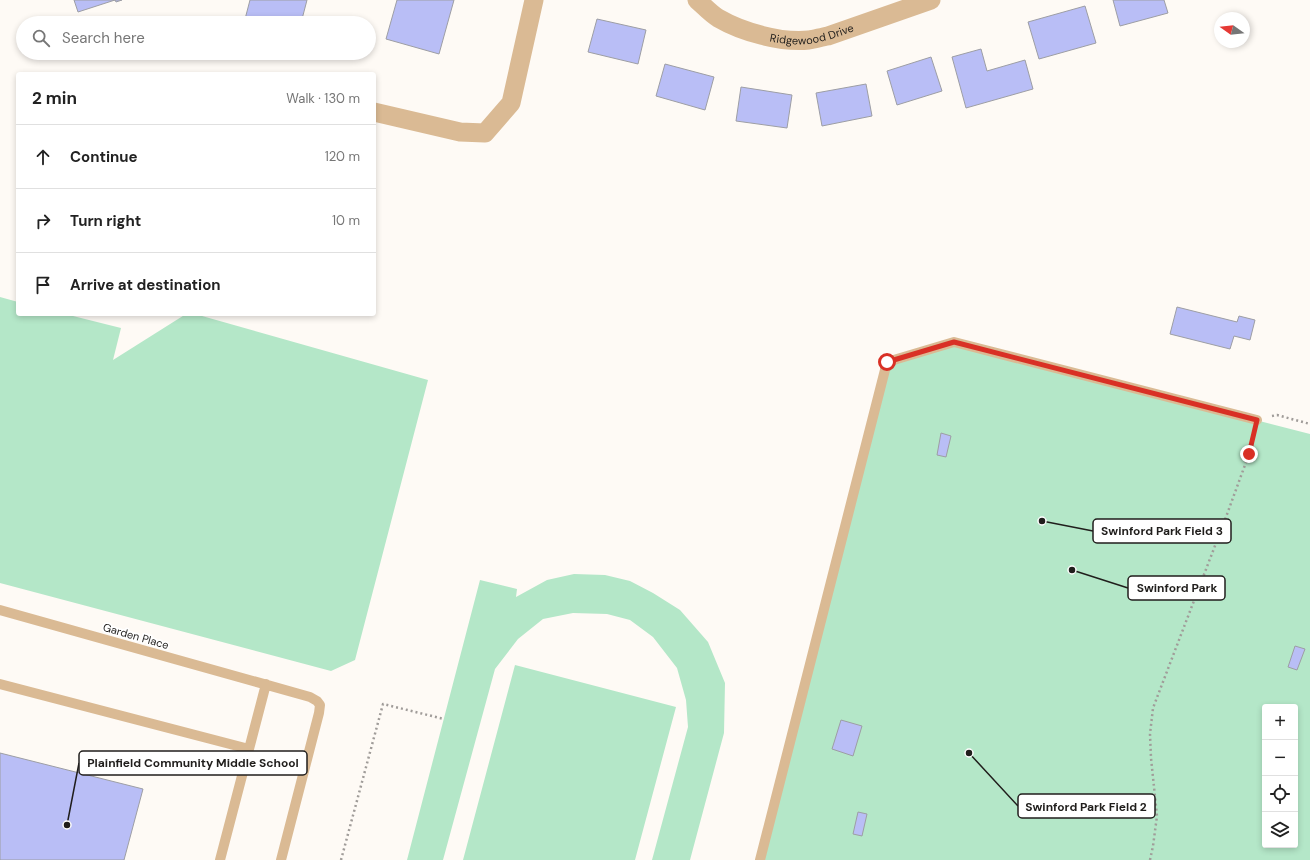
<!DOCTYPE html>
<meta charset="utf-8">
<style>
:root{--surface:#fff;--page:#f6f6f6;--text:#222;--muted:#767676;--line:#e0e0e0}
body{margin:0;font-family:"DM Sans",sans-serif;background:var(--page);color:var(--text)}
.controls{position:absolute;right:12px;bottom:12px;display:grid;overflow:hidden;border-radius:4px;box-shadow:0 2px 6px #0003}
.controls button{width:36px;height:36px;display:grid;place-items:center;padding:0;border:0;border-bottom:1px solid var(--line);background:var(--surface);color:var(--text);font:20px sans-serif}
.compass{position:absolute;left:1214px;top:12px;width:36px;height:36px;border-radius:50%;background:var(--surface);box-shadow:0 2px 6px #0003;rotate:285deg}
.stop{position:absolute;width:12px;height:12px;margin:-9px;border:3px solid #d93025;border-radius:50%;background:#fff}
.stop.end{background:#d93025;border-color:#fff;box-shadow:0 1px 4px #0008}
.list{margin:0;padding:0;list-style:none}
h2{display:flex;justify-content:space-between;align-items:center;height:52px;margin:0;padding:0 16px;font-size:17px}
h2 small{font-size:13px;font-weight:400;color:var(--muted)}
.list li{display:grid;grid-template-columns:26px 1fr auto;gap:12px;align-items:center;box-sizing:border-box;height:64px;padding:0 16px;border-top:1px solid var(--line)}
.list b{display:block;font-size:15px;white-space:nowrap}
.list em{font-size:13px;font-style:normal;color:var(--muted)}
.icon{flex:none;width:22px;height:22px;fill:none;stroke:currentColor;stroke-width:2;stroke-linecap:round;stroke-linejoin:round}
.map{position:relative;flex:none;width:1310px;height:860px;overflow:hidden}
.search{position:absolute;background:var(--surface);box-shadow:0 2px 6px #0003;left:16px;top:16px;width:360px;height:44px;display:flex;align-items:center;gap:10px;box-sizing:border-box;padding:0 14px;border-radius:22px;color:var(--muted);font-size:15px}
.panel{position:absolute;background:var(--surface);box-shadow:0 2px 6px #0003;left:16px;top:72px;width:360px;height:244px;border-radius:4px}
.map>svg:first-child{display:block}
.green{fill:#b4e7c8;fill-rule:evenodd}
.building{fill:#b9bef6;stroke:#9d9ea4}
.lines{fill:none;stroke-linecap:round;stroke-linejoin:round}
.path{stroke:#a09c99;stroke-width:2.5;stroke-dasharray:2 3;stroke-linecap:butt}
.lane{stroke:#daba94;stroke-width:10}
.street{stroke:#daba94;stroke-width:19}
.route{stroke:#d93025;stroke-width:5}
.labels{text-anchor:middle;stroke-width:3.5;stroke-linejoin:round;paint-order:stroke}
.street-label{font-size:11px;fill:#201e1c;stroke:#fff}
.leader{fill:none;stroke:#201e1c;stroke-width:1.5}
.callout-dot{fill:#201e1c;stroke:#fff;stroke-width:1.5}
.callout{fill:#fff;stroke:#201e1c;stroke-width:1.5}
.callout-label{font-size:12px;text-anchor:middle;font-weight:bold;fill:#201e1c}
</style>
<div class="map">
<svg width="1310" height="860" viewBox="0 0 1310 860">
<rect width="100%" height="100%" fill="#fefaf5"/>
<path class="green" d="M 0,297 L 18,302 L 18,314 L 65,314 L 121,328 L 113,360 L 186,314 L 195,314 L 428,380 L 355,660 L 331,671 L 0,583 Z
M 954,342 L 1310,434 L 1310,860 L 760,860 L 887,362 ZM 1265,707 L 1295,707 L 1295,845 L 1265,845 Z
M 574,574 L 605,575 L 630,581 L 653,593 L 680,610 L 708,642 L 725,683 L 724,733 L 690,860 L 652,860 L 688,727 L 686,700 L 677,668 L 653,637 L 630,620 L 607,614 L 573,613 L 543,619 L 518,639 L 495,669 L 443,860 L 407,860 L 480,580 L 517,589 L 516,597 L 547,580 Z
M 515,665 L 676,707 L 635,860 L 463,860 Z"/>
<path class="building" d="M 74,0 L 122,0 L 116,2 L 115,0 L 78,12 Z
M 250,0 L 307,0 L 301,23 L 244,23 Z
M 397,0 L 454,0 L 439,54 L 386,39 Z
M 1113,0 L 1164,0 L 1168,13 L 1120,26 Z
M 1085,6 L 1096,43 L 1039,59 L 1028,22 Z
M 597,19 L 646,30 L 638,64 L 588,52 Z
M 981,49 L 987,71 L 1025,60 L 1033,89 L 966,108 L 952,57 Z
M 931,57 L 942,91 L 897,105 L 887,71 Z
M 665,64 L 714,77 L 705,110 L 656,96 Z
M 866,84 L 872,116 L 822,126 L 816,93 Z
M 741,87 L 792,95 L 787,128 L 736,121 Z
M 1177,307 L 1237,322 L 1239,316 L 1255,320 L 1250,340 L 1234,336 L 1230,349 L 1170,334 Z
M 941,433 L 951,436 L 946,457 L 937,455 Z
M 1295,646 L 1305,649 L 1297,670 L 1288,667 Z
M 841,720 L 862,726 L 853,756 L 832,749 Z
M 0,753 L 143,789 L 124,860 L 0,860 Z
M 858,812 L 867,814 L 862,836 L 853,834 Z"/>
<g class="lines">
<path class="path" d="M 1272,416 L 1277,415 L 1310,424
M 341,860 L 383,704 L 444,719
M 1150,860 L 1153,846 L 1157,816 L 1151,758 L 1150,734 L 1153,708 L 1226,517 L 1249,454 L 1253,436"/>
<path class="lane" d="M 0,610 L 310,697 L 317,701 L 320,705 L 319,713 L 281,860
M 0,684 L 249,749
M 220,860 L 266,684
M 760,860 L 887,362 L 954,342 L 1257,420"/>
<g class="street">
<path id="s1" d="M 697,0 C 704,6 710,13 718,18 C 742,32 781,43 809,40 C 815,39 822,37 828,36 L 931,0"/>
<path d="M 374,112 L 460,132 L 485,133 L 511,103 L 534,0"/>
</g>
</g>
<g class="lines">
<path class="route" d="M 887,362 L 954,342 L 1257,420 L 1249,454"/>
</g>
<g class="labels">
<g class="street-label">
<text dy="4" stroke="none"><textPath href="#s1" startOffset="126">Ridgewood Drive</textPath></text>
<text transform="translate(136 636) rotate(16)" y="4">Garden Place</text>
</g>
</g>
<path class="leader" d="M1042 521L1093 531M1072 570L1128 588M67 825L79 763M969 753L1018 806"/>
<g class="callout-dot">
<circle cx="1042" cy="521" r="4"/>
<circle cx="1072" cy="570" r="4"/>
<circle cx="67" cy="825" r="4"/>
<circle cx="969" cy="753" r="4"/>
</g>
<g class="callout">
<rect x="1093" y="519" width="138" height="24" rx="4"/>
<rect x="1128" y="576" width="97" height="24" rx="4"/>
<rect x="79" y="751" width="228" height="24" rx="4"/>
<rect x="1018" y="794" width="137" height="24" rx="4"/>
</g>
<g class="callout-label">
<text x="1162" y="535">Swinford Park Field 3</text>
<text x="1177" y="592">Swinford Park</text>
<text x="193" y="767">Plainfield Community Middle School</text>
<text x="1086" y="811">Swinford Park Field 2</text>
</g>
</svg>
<div class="controls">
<button>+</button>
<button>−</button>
<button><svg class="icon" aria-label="locate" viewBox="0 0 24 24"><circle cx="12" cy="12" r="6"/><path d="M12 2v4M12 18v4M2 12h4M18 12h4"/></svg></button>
<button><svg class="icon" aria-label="layers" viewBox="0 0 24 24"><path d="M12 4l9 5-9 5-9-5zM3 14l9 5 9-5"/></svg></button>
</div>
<svg class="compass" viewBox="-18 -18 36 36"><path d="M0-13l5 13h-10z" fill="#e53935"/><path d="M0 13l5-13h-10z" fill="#767676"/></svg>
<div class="stop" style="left:887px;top:362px"></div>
<div class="stop end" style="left:1249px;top:454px"></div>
<div class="search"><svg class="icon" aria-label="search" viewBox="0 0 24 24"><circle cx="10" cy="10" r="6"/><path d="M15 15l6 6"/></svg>Search here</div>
<section class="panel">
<h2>2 min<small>Walk · 130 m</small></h2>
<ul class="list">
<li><svg class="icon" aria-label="ahead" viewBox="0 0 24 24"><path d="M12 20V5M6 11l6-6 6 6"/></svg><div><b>Continue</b></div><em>120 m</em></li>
<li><svg class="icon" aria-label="right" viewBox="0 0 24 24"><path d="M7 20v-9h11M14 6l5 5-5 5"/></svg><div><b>Turn right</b></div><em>10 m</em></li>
<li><svg class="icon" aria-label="arrive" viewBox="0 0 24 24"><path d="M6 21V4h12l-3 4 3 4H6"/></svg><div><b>Arrive at destination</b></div></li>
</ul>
</section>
</div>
